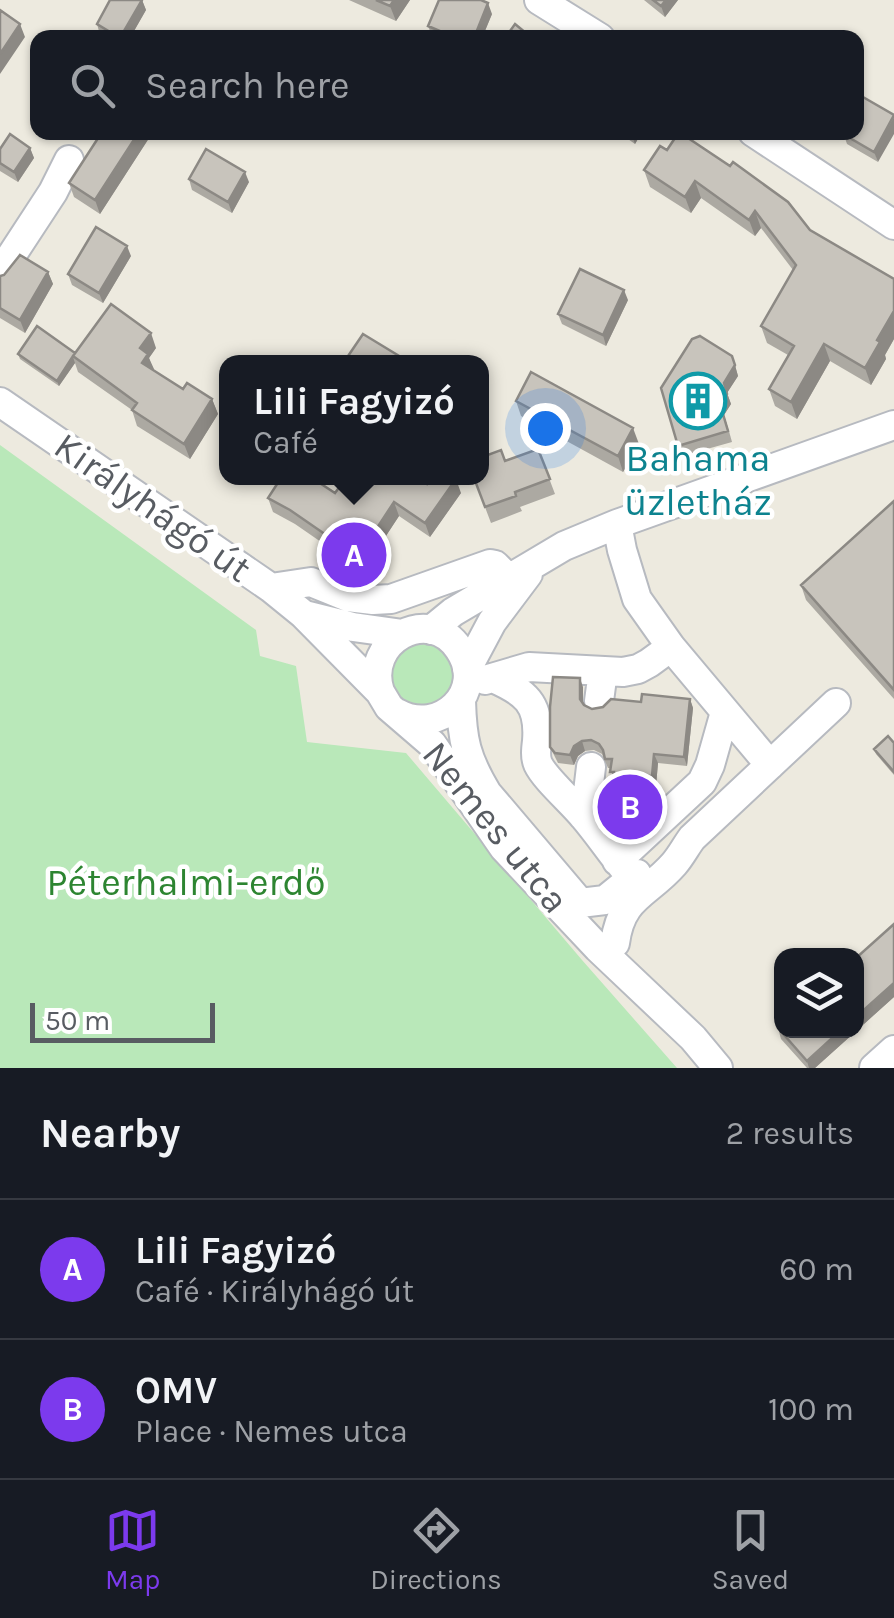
<!DOCTYPE html>
<meta charset="utf-8">
<style>
:root{--surface:#171b24;--page:#20242c;--text:#f1f3f6;--muted:#9ea1a6;--line:#363941;--accent:#7c3aed}
body{margin:0;font-family:Karla,sans-serif;background:var(--page);color:var(--text)}
.controls{position:absolute;right:30px;bottom:30px;display:grid;overflow:hidden;border-radius:20px;box-shadow:0 2px 8px #0004}
.controls button{width:90px;height:90px;display:grid;place-items:center;padding:0;border:0;border-bottom:2px solid var(--line);background:var(--surface);color:var(--text);font:50px sans-serif}
.scale{position:absolute;left:30px;bottom:25px;width:185px;box-sizing:border-box;padding-left:10px;border:5px solid #585c62;border-top:0;font-size:28px;line-height:35px;white-space:nowrap;color:#585c62;-webkit-text-stroke:8px #fff;paint-order:stroke}
.you{position:absolute;left:545px;top:428px;width:35px;height:35px;margin:-25px;border:8px solid #fff;border-radius:50%;background:#1a73e8;box-shadow:0 0 0 15px #1a73e833}
.badge{display:grid;place-items:center;width:65px;height:65px;border-radius:50%;background:var(--accent);color:#fff;font-size:32px;font-weight:700}
.pin{position:absolute;translate:-50% -50%;border:5px solid #fff;box-shadow:0 2px 10px #0006}
.popup{position:absolute;left:219px;top:355px;width:270px;height:130px;box-sizing:border-box;display:grid;place-content:center;border-radius:20px;background:var(--surface);filter:drop-shadow(0 2px 8px #0005);font-size:32px;white-space:nowrap;color:var(--muted)}
.popup b{font-size:38px;color:var(--text)}
.popup::after{content:'';position:absolute;left:50%;top:100%;margin-left:-20px;border:20px solid transparent;border-top-color:var(--surface)}
.list{margin:0;padding:0;list-style:none}
h2{display:flex;justify-content:space-between;align-items:center;height:130px;margin:0;padding:0 40px;font-size:42px}
h2 small{font-size:32px;font-weight:400;color:var(--muted)}
.list li{display:grid;grid-template-columns:65px 1fr auto;gap:30px;align-items:center;box-sizing:border-box;height:140px;padding:0 40px;border-top:2px solid var(--line)}
.list b{display:block;font-size:38px;white-space:nowrap}
.list p{margin:0;font-size:32px;white-space:nowrap;color:var(--muted)}
.list em{font-size:32px;font-style:normal;color:var(--muted)}
.icon{flex:none;width:55px;height:55px;fill:none;stroke:currentColor;stroke-width:2;stroke-linecap:round;stroke-linejoin:round}
.map{position:relative;flex:none;width:894px;height:1068px;overflow:hidden}
.search{position:absolute;background:var(--surface);box-shadow:0 2px 8px #0004;left:30px;right:30px;top:30px;height:110px;display:flex;align-items:center;gap:25px;box-sizing:border-box;padding:0 35px;border-radius:20px;color:var(--muted);font-size:38px}
.sheet{height:410px;background:var(--surface)}
nav{display:flex;justify-content:space-around;align-items:center;box-sizing:border-box;height:140px;border-top:2px solid var(--line);background:var(--surface);font-size:28px;color:var(--muted)}
nav a{display:grid;justify-items:center;gap:5px}
nav .on{color:var(--accent)}
.map>svg:first-child{display:block}
.green{fill:#b9e8b9}
.lines{fill:none;stroke-linecap:round;stroke-linejoin:round}
.minor-casing{stroke:#b7bac0;stroke-width:32}
.minor{stroke:#fff;stroke-width:28}
.wall{fill:#aca9a2}
.shaded-wall{fill:#8c8984}
.building{fill:#c8c4bc;stroke:#8c8984;stroke-width:2.5}
.labels{text-anchor:middle;stroke-width:9;stroke-linejoin:round;paint-order:stroke}
.culture-label{font-size:38px;fill:#0d838f;stroke:#fff}
.street-label{font-size:38px;fill:#585c62;stroke:#fff}
.park-label{font-size:38px;fill:#2d8531;stroke:#fff}
</style>
<div class="map">
<svg width="894" height="1068" viewBox="0 0 894 1068">
<rect width="100%" height="100%" fill="#edeadf"/>
<path class="green" d="M 0,445 L 256,630 L 260,656 L 296,666 L 307,742 L 406,753 L 582,960 L 677,1068 L 0,1068 Z
M391 675a31 31 0 1 1 62 0a31 31 0 1 1-62 0Z"/>
<g class="lines">
<g class="minor-casing">
<path id="minor" d="M 539,0 L 600,38
M 753,132 L 894,225
M 0,273 L 53,192 L 69,160
M 0,402 L 271,588 L 303,614 L 380,692 L 389,707 L 432,744 L 504,848 L 598,948 L 693,1038 L 718,1068
M 617,524 L 622,550 L 637,599 L 671,647 L 770,765
M 271,588 L 311,582 L 348,597 L 373,600 L 391,599 L 490,564 L 495,565 L 509,579
M 305,615 L 353,627 L 403,634
M 431,630 L 453,612 L 564,546 L 617,524 L 894,425
M 467,669 L 492,622 L 528,574
M 493,678 C 525,692 540,703 537,741 C 536,749 535,757 538,764 C 545,779 573,803 584,817 C 601,837 615,859 632,878
M 485,680 L 529,667 L 623,672 L 638,669 L 649,663 L 671,647
M 380,692 C 363,641 429,604 459,649 C 488,691 440,737 397,713
M 461,700 C 462,740 466,758 487,793 L 577,899
M 599,701 L 603,671
M 591,767 L 585,817 L 612,819
M 617,861 L 702,782 L 710,765 L 725,712
M 580,903 L 605,900 L 637,874
M 615,943 C 621,896 647,895 674,864 C 681,856 686,846 692,838 L 836,703
M 874,1068 L 894,1050"/>
</g>
<use href="#minor" class="minor"/>
</g>
<path class="wall" d="M 142,0 L 146,10 L 130,38 L 105,38 L 100,35 L 97,24 Z
M 349,0 L 410,0 L 396,21 Z
M 644,0 L 678,0 L 665,17 Z
M 492,14 L 482,38 L 435,38 L 432,36 L 428,26 Z
M 856,93 L 878,162 L 847,144 L 844,135 L 840,132 L 856,132 Z
M 618,132 L 642,132 L 635,144 Z
M 151,135 L 100,214 L 74,197 L 69,183 Z
M 660,146 L 894,279 L 894,339 L 885,355 L 886,359 L 871,385 L 830,361 L 797,419 L 775,406 L 769,389 L 788,355 L 767,343 L 761,326 L 793,270 L 761,228 L 755,236 L 701,198 L 691,213 L 650,187 L 644,170 Z
M 30,148 L 34,158 L 18,182 L 0,171 L 0,149 Z
M 189,179 L 249,182 L 232,213 L 192,190 Z
M 131,256 L 103,303 L 72,285 L 68,274 Z
M 48,272 L 53,284 L 25,333 L 0,318 L 0,276 Z
M 628,300 L 606,346 L 562,324 L 558,314 Z
M 156,348 L 149,358 L 153,370 L 183,389 L 212,399 L 218,414 L 190,459 L 137,426 L 132,410 L 78,372 L 75,363 L 59,386 L 20,359 L 18,354 L 75,353 Z
M 732,356 L 738,376 L 727,393 L 731,404 L 724,415 L 732,442 L 682,456 L 678,446 Z
M 516,401 L 639,444 L 623,472 L 521,416 Z
M 538,449 L 555,494 L 520,507 L 522,511 L 491,523 L 474,478 L 505,461 Z
M 427,484 L 461,493 L 430,537 L 399,516 L 363,571 L 295,524 L 273,512 L 268,498 L 335,493 Z
M 894,501 L 894,699 L 806,600 L 801,585 Z
M 583,687 L 583,704 L 592,709 L 641,702 L 690,699 L 693,708 L 687,766 L 658,763 L 656,786 L 648,785 L 645,811 L 627,828 L 626,809 L 623,805 L 615,802 L 612,793 L 613,780 L 611,768 L 608,768 L 602,754 L 594,750 L 585,751 L 578,756 L 574,765 L 558,763 L 550,747 Z
M 894,743 L 894,775 L 876,754 L 874,749 Z
M 894,924 L 894,997 L 815,1068 L 807,1068 L 781,1039 L 778,1028 Z"/>
<path class="shaded-wall" d="M 142,0 L 146,10 L 130,38 L 120,38 Z
M 394,0 L 410,0 L 396,21 L 390,6 Z
M 666,0 L 678,0 L 665,17 L 661,6 Z
M 488,3 L 492,14 L 482,38 L 474,38 Z
M 20,24 L 25,37 L 0,74 L 0,54 Z
M 894,117 L 894,134 L 878,162 L 874,152 Z
M 139,132 L 150,132 L 151,135 L 100,214 L 95,200 Z
M 631,132 L 642,132 L 635,144 L 631,133 Z
M 30,148 L 34,158 L 18,182 L 14,172 Z
M 245,172 L 249,182 L 232,213 L 228,202 Z
M 695,181 L 701,198 L 691,213 L 685,197 Z
M 755,211 L 761,228 L 755,236 L 749,220 Z
M 127,246 L 131,256 L 103,303 L 99,293 Z
M 48,272 L 53,284 L 25,333 L 20,320 Z
M 624,290 L 628,300 L 606,346 L 603,335 Z
M 894,311 L 894,339 L 885,355 L 886,359 L 871,385 L 865,368 L 877,340 Z
M 151,333 L 156,348 L 149,358 L 154,369 L 147,378 L 142,363 L 140,348 Z
M 824,344 L 830,361 L 797,419 L 791,402 Z
M 73,357 L 75,363 L 59,386 L 57,381 Z
M 735,365 L 738,376 L 727,393 L 731,404 L 724,415 L 732,442 L 720,404 L 724,383 Z
M 212,399 L 218,414 L 190,459 L 184,444 Z
M 633,428 L 639,444 L 623,472 L 618,456 Z
M 456,479 L 461,493 L 430,537 L 425,523 Z
M 394,502 L 399,516 L 363,571 L 358,557 Z
M 580,678 L 583,687 L 583,709 L 580,699 Z
M 690,699 L 693,708 L 687,766 L 684,757 Z
M 582,741 L 585,751 L 578,756 L 574,765 L 570,755 L 574,746 Z
M 654,754 L 658,763 L 656,786 L 652,776 Z
M 644,776 L 648,785 L 645,811 L 627,828 L 624,818 Z
M 894,983 L 894,997 L 815,1068 L 809,1068 L 807,1061 L 841,1030 L 856,1030 L 856,1017 Z"/>
<path class="building" d="M 110,0 L 142,0 L 120,38 L 97,24 Z
M 376,0 L 394,0 L 390,6 Z
M 439,0 L 481,0 L 488,3 L 474,38 L 456,38 L 428,26 Z
M 653,0 L 666,0 L 661,6 Z
M 0,10 L 20,24 L 0,54 Z
M 515,24 L 532,38 L 505,38 Z
M 856,93 L 894,115 L 874,152 L 843,134 L 844,132 L 856,132 Z
M 102,132 L 139,132 L 95,200 L 69,183 Z
M 679,132 L 730,166 L 733,162 L 788,202 L 810,230 L 894,279 L 894,311 L 877,340 L 880,342 L 865,368 L 824,344 L 791,402 L 769,389 L 794,346 L 761,326 L 796,265 L 755,211 L 749,220 L 695,181 L 685,197 L 644,170 L 660,146 L 667,150 Z
M 10,134 L 30,148 L 14,172 L 0,163 L 0,149 Z
M 206,149 L 245,172 L 228,202 L 189,179 Z
M 96,227 L 127,246 L 99,293 L 68,274 Z
M 20,255 L 48,272 L 20,320 L 0,308 L 0,276 L 4,275 Z
M 580,269 L 624,290 L 603,335 L 558,314 Z
M 111,304 L 151,333 L 140,348 L 148,354 L 142,363 L 183,389 L 187,383 L 212,399 L 184,444 L 132,410 L 137,403 L 73,356 Z
M 37,326 L 75,353 L 57,381 L 18,354 Z
M 363,334 L 409,362 L 344,362 Z
M 700,336 L 732,356 L 735,365 L 724,383 L 727,394 L 720,404 L 728,431 L 678,446 L 661,388 L 692,339 Z
M 531,372 L 633,428 L 618,456 L 516,401 Z
M 538,449 L 550,479 L 515,492 L 516,496 L 485,507 L 474,478 L 482,478 L 482,457 L 501,450 L 505,461 Z
M 281,478 L 312,478 L 335,493 L 346,478 L 418,478 L 427,484 L 431,478 L 453,478 L 456,479 L 425,523 L 394,502 L 358,557 L 290,510 L 268,498 Z
M 894,501 L 894,690 L 801,585 Z
M 553,677 L 580,678 L 580,699 L 584,705 L 592,709 L 603,707 L 611,699 L 641,702 L 642,694 L 690,699 L 684,757 L 654,754 L 652,776 L 644,776 L 641,802 L 624,818 L 626,810 L 625,803 L 619,796 L 612,793 L 614,772 L 610,772 L 612,759 L 605,759 L 603,750 L 599,744 L 591,740 L 582,741 L 574,746 L 570,755 L 555,753 L 550,747 L 550,707 Z
M 888,736 L 894,743 L 894,772 L 874,749 Z
M 894,924 L 894,983 L 856,1017 L 856,958 Z
M 782,1025 L 782,1030 L 841,1030 L 807,1061 L 778,1028 Z"/>
<defs>
<g id="building-ring" transform="scale(2.875)"><circle r="9.5" fill="#fff" stroke="#0f9aa8" stroke-width="1.5"/><path d="M-4-6H4V6H1V3H-1V6H-4ZM-2.5-4.3h1.7v1.8h-1.7ZM.8-4.3h1.7v1.8H.8ZM-2.5-1h1.7V.8h-1.7ZM.8-1h1.7V.8H.8Z" fill="#0f9aa8"/></g>
</defs>
<g fill-rule="evenodd">
<use href="#building-ring" x="698" y="401"/>
</g>
<g class="labels">
<g class="culture-label">
<text x="698" y="471">Bahama<tspan x="698" dy="44">üzletház</tspan></text>
</g>
<g class="street-label">
<text transform="translate(153 507) rotate(35)" y="13">Királyhágó út</text>
<text transform="translate(496 827) rotate(51)" y="13">Nemes utca</text>
</g>
<g class="park-label">
<text x="186" y="895">Péterhalmi-erdő</text>
</g>
</g>
</svg>
<div class="controls">
<button><svg class="icon" aria-label="layers" viewBox="0 0 24 24"><path d="M12 4l9 5-9 5-9-5zM3 14l9 5 9-5"/></svg></button>
</div>
<div class="scale">50 m</div>
<div class="you"></div>
<div class="pin badge" style="left:354px;top:555px">A</div>
<div class="popup"><b>Lili Fagyizó</b>Café</div>
<div class="pin badge" style="left:630px;top:807px">B</div>
<div class="search"><svg class="icon" aria-label="search" viewBox="0 0 24 24"><circle cx="10" cy="10" r="6"/><path d="M15 15l6 6"/></svg>Search here</div>
</div>
<section class="sheet">
<h2>Nearby<small>2 results</small></h2>
<ul class="list">
<li><span class="badge">A</span><div><b>Lili Fagyizó</b><p>Café · Királyhágó út</p></div><em>60 m</em></li>
<li><span class="badge">B</span><div><b>OMV</b><p>Place · Nemes utca</p></div><em>100 m</em></li>
</ul>
</section>
<nav>
<a class="on"><svg class="icon" aria-label="map" viewBox="0 0 24 24"><path d="M3 6l6-2 6 2 6-2v14l-6 2-6-2-6 2zM9 4v14M15 6v14"/></svg>Map</a>
<a><svg class="icon" aria-label="directions" viewBox="0 0 24 24"><path d="M12 3l9 9-9 9-9-9zM9 14v-3h6M13 9l2 2-2 2"/></svg>Directions</a>
<a><svg class="icon" aria-label="saved" viewBox="0 0 24 24"><path d="M7 4h10v16l-5-4-5 4z"/></svg>Saved</a>
</nav>
